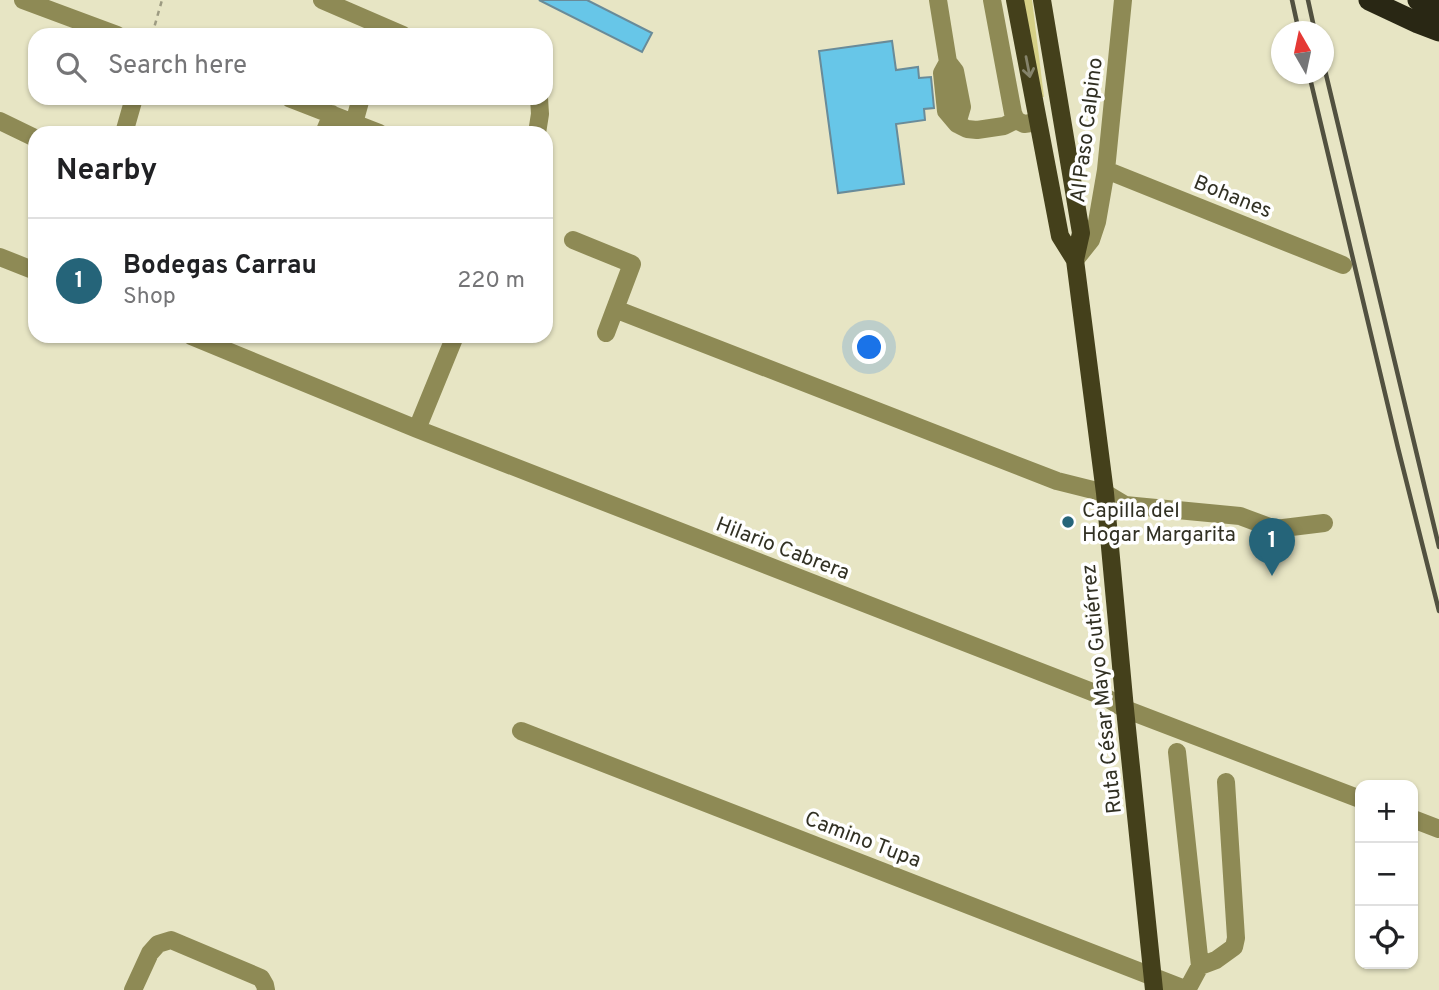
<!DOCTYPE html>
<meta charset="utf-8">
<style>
:root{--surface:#fff;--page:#f2f2f2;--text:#202124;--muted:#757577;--line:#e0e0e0;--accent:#256479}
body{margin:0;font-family:Overpass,sans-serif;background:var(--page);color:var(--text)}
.controls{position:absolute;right:21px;bottom:21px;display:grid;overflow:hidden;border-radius:14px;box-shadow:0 2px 5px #0004}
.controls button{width:63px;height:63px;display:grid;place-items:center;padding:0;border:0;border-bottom:2px solid var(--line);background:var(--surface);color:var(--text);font:35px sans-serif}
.compass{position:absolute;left:1271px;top:21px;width:63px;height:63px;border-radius:50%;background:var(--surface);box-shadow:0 2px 5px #0004;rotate:351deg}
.you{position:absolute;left:870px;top:348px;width:24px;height:24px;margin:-18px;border:5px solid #fff;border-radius:50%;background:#1a73e8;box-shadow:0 0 0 10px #1a73e833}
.badge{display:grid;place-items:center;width:46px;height:46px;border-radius:50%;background:var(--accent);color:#fff;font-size:23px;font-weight:700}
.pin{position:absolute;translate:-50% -58px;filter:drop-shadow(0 2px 4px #0008)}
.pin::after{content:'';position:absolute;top:37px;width:24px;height:21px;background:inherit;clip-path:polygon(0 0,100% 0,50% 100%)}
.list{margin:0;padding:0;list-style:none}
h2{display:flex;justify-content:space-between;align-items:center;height:91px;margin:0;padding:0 28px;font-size:30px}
h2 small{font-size:23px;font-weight:400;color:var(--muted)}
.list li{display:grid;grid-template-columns:46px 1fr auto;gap:21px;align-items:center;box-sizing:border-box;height:126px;padding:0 28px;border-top:2px solid var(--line)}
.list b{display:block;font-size:26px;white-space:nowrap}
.list p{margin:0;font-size:23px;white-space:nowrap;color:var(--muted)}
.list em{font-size:23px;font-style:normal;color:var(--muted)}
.icon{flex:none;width:38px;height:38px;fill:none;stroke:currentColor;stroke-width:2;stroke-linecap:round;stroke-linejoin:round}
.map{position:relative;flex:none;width:1439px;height:990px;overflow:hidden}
.search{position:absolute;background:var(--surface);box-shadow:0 2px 5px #0004;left:28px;top:28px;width:525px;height:77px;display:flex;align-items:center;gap:18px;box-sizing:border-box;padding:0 24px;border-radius:21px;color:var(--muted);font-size:26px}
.panel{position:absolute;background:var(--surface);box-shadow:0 2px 5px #0004;left:28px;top:126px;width:525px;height:217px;border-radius:21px}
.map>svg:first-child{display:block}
.green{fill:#d6d086}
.building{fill:#67c6e8;stroke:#698b99;stroke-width:2}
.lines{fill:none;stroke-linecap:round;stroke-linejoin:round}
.path{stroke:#9d9b82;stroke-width:2.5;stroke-dasharray:5 5;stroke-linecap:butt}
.minor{stroke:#8e8a55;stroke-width:18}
.major{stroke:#44401b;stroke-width:18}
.highway{stroke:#292714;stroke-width:21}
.rail{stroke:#525140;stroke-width:4.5}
.oneway{stroke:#85836b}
.poi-dot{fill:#256479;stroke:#fff;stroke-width:2.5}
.labels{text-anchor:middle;stroke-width:7;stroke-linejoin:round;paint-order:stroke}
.street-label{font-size:21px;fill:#313023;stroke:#fff}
.poi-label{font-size:21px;fill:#313023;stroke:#fff;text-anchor:start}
</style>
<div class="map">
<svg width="1439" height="990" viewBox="0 0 1439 990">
<rect width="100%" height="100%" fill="#e7e5c4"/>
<path class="green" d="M 1021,0 L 1032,0 L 1044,97 L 1040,97 Z"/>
<path class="building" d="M 539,0 L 587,0 L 652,33 L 642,52 Z
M 892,41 L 896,70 L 918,67 L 919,78 L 931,77 L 934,108 L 924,109 L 925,120 L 896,124 L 904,184 L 838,193 L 819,51 Z"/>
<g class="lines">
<path class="path" d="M 152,35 L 162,0"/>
<path class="minor" d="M 23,0 L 117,35
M 322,0 L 403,35
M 938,0 L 948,62 L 955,71 L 962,107 L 957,124
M 992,0 L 1013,113 L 1016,120 L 1024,124 L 1038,122
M 948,62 L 942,73 L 946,111 L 957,124 L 967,129 L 977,130 L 1004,126 L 1016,120
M 289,98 L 379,133
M 0,121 L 35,138
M 354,123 L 361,98
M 124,133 L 134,98
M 324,133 L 332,114
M 537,133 L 540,114 L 539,98
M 1106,170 L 1343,265
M 573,240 L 632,264 L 615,309
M 0,257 L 35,271
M 1075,260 L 1091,240 L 1097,222 L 1106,170 L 1123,0
M 606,333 L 615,309 L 1057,481 L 1105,493 L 1125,505 L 1240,516 L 1275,529 L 1324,523
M 191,336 L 417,429 L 1105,697 L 1125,709 L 1360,799
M 417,429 L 455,336
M 521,731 L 1187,990
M 1177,752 L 1200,966
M 1413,819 L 1439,829
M 133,990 L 150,953 L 158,944 L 171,940 L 261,978 L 265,985 L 266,990
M 1187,990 L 1200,966 L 1216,960 L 1234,947 L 1236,938 L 1226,782"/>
<path class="major" d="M 1015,0 L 1060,236 L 1075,260
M 1042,0 L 1081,233 L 1075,260 L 1105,493 L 1125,709 L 1154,990"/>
<path class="highway" d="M 1369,0 L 1418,23 L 1439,31
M 1418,0 L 1439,10"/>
<path class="rail" d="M 1292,0 L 1299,32
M 1308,0 L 1315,32
M 1324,66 L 1439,547
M 1309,74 L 1398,448 L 1439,611"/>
</g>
<defs><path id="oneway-shaft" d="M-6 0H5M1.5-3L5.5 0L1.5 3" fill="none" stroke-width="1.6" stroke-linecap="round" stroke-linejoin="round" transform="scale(1.75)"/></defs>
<use class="oneway" href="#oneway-shaft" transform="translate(1028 67) rotate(79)"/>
<circle class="poi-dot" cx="1068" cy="522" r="7"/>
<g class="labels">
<g class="street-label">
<text transform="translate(1086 130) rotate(-83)" y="7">Al Paso Calpino</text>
<text transform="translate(1233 196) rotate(22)" y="7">Bohanes</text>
<text transform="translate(783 548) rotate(21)" y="7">Hilario Cabrera</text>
<text transform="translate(1101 689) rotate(-96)" y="7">Ruta César Mayo Gutiérrez</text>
<text transform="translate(863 839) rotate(21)" y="7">Camino Tupa</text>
</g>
<g class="poi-label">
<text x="1082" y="517">Capilla del<tspan x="1082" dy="24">Hogar Margarita</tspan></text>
</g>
</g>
</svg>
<div class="controls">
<button>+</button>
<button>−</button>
<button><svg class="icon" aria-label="locate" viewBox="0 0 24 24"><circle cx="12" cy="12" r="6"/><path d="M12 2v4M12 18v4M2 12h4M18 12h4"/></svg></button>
</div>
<svg class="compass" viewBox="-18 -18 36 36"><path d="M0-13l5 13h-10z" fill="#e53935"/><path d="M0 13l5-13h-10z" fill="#757577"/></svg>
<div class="you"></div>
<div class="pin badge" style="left:1272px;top:576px">1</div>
<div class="search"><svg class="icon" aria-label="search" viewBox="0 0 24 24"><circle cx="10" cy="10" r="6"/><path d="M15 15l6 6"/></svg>Search here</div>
<section class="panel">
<h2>Nearby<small></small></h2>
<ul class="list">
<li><span class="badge">1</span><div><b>Bodegas Carrau</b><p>Shop</p></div><em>220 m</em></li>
</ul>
</section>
</div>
